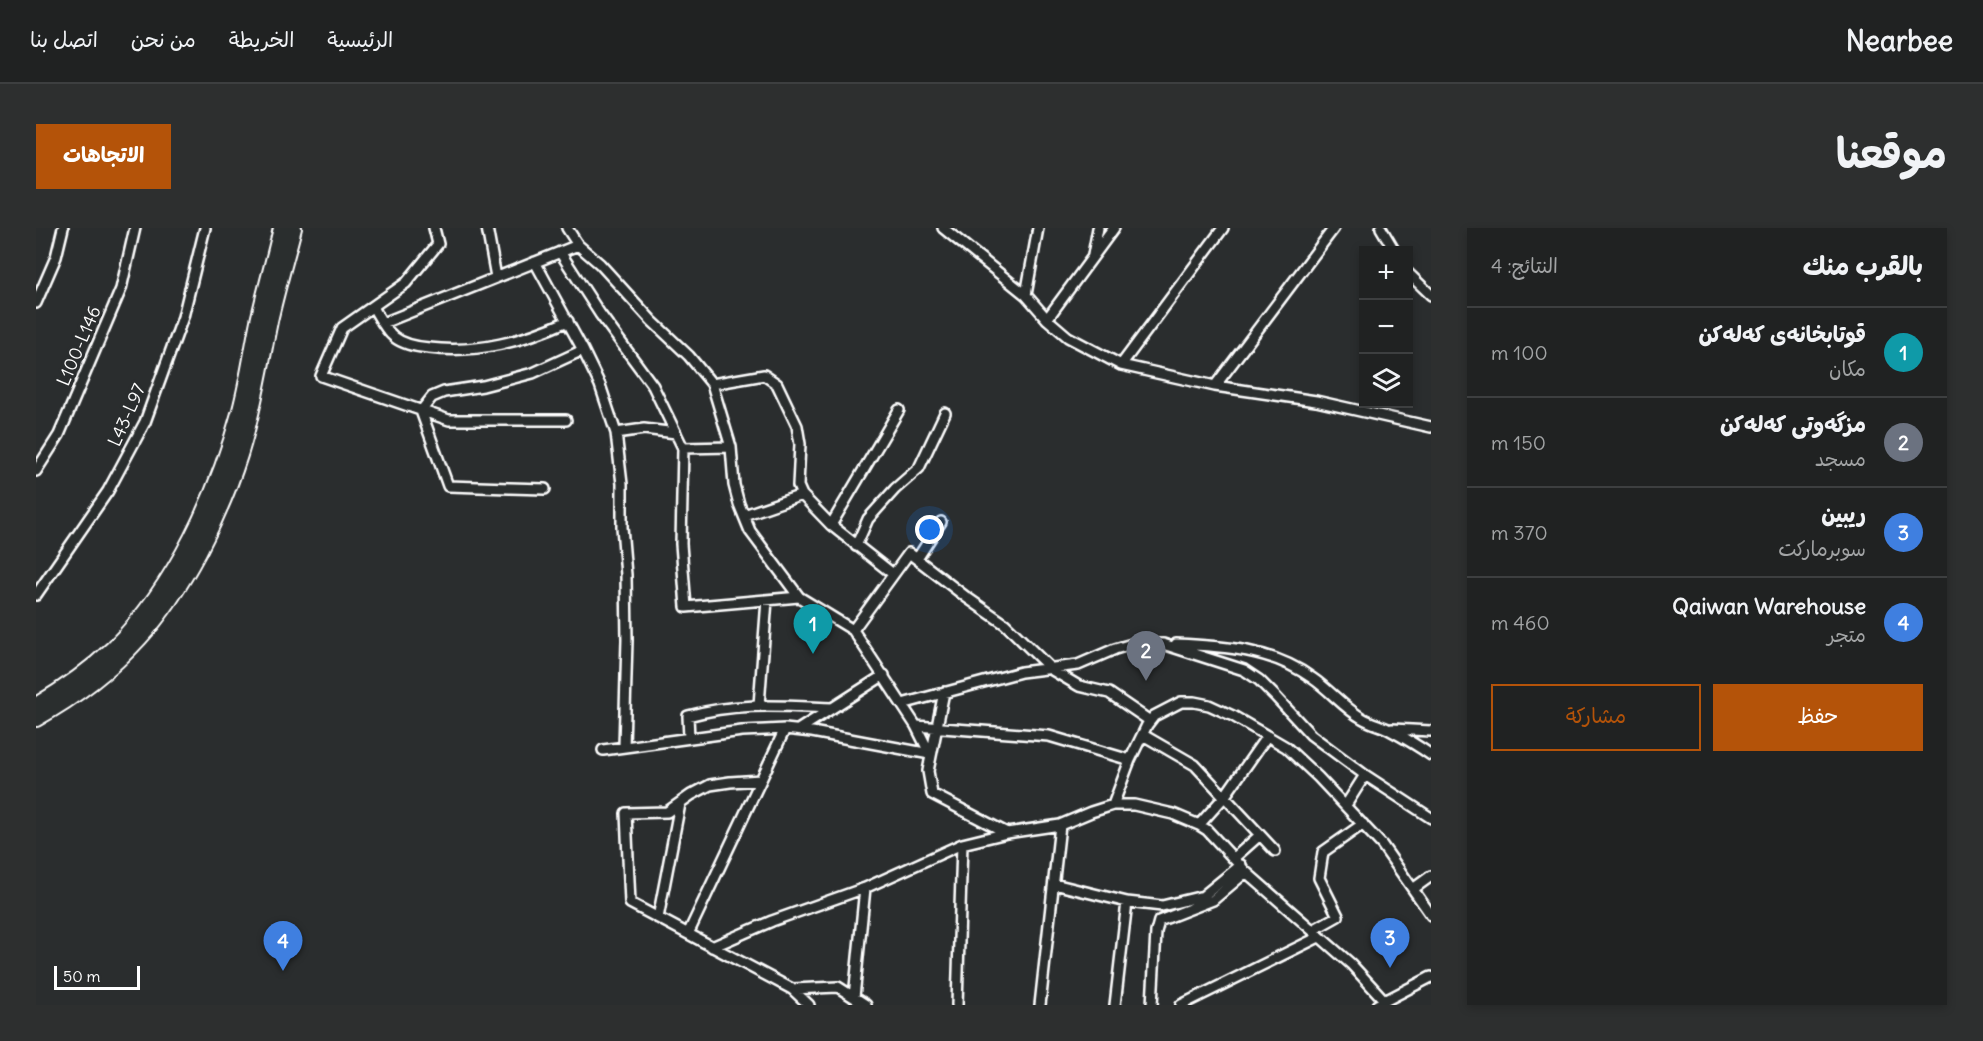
<!DOCTYPE html>
<html lang="ar">
<meta charset="utf-8">
<style>
:root{--surface:#202222;--page:#2d2f2f;--text:#f1f3f6;--muted:#a2a4a5;--line:#3d3f40;--accent:#b45309}
body{margin:0;font-family:Delius,"Playpen Sans Arabic",sans-serif;background:var(--page);color:var(--text);direction:rtl}
.controls{position:absolute;right:18px;top:18px;display:grid;overflow:hidden;border-radius:0px;box-shadow:0 3px 9px #0003}
.controls button{width:54px;height:54px;display:grid;place-items:center;padding:0;border:0;border-bottom:2px solid var(--line);background:var(--surface);color:var(--text);font:30px sans-serif}
.scale{position:absolute;left:18px;bottom:15px;width:86px;box-sizing:border-box;padding-left:6px;border:3px solid #fff;border-top:0;font-size:16px;line-height:21px;white-space:nowrap;color:#fff;-webkit-text-stroke:4px #2a2d2e;paint-order:stroke}
.you{position:absolute;left:894px;top:302px;width:21px;height:21px;margin:-15px;border:4px solid #fff;border-radius:50%;background:#1a73e8;box-shadow:0 0 0 9px #1a73e833}
.badge{display:grid;place-items:center;width:39px;height:39px;border-radius:50%;background:var(--accent);color:#fff;font-size:20px;font-weight:700}
.pin{position:absolute;translate:-50% -50px;filter:drop-shadow(0 2px 3px #0008)}
.pin::after{content:'';position:absolute;top:32px;width:21px;height:18px;background:inherit;clip-path:polygon(0 0,100% 0,50% 100%)}
.list{margin:0;padding:0;list-style:none}
h2{display:flex;justify-content:space-between;align-items:center;height:78px;margin:0;padding:0 24px;font-size:26px}
h2 small{font-size:20px;font-weight:400;color:var(--muted)}
.list li{display:grid;grid-template-columns:39px 1fr auto;gap:18px;align-items:center;box-sizing:border-box;height:90px;padding:0 24px;border-top:2px solid var(--line)}
.list b{display:block;font-size:22px;white-space:nowrap}
.list p{margin:0;font-size:20px;white-space:nowrap;color:var(--muted)}
.list em{font-size:20px;font-style:normal;color:var(--muted)}
.actions{display:flex;gap:12px;padding:18px 24px}
.actions a{flex:1;padding:14px 0;border:2px solid var(--accent);border-radius:0px;text-align:center;font-size:21px;color:var(--accent)}
.actions .main{background:var(--accent);color:#fff}
.icon{flex:none;width:33px;height:33px;fill:none;stroke:currentColor;stroke-width:2;stroke-linecap:round;stroke-linejoin:round}
.map{position:relative;flex:none;width:1395px;height:777px;overflow:hidden;direction:ltr;border-radius:0px}
header{display:flex;align-items:center;gap:36px;box-sizing:border-box;height:84px;padding:0 30px;background:var(--surface);border-bottom:2px solid var(--line)}
header strong{font-size:28px}
nav{display:flex;gap:33px;margin-inline-start:auto;font-size:21px}
.intro{display:flex;align-items:center;justify-content:space-between;box-sizing:border-box;height:144px;padding:0 36px}
h1{margin:0;font-size:42px}
.button{padding:15px 27px;border-radius:0px;background:var(--accent);color:#fff;font-size:21px;font-weight:700}
main{display:flex;gap:36px;padding:0 36px}
aside{flex:1;background:var(--surface);border-radius:0px;box-shadow:0 3px 9px #0003}
.map>svg:first-child{display:block}
.lines{fill:none;stroke-linecap:round;stroke-linejoin:round}
.street-casing{stroke:#fff;stroke-width:14}
.secondary-casing{stroke:#fff;stroke-width:18}
.street{stroke:#2a2d2e;stroke-width:9}
.secondary{stroke:#2a2d2e;stroke-width:14}
.labels{text-anchor:middle;stroke-width:6;stroke-linejoin:round;paint-order:stroke}
.street-label{font-size:18px;fill:#fff;stroke:#2a2d2e}
</style>
<header>
<strong>Nearbee</strong>
<nav><a>الرئيسية</a><a>الخريطة</a><a>من نحن</a><a>اتصل بنا</a></nav>
</header>
<div class="intro"><h1>موقعنا</h1><a class="button">الاتجاهات</a></div>
<main>
<aside>
<h2>بالقرب منك<small>النتائج: 4</small></h2>
<ul class="list">
<li><span class="badge" style="background:#0f9aa8">1</span><div><b>قوتابخانەی کەلەکن</b><p>مكان</p></div><em>100 m</em></li>
<li><span class="badge" style="background:#6b7280">2</span><div><b>مزگەوتی کەلەکن</b><p>مسجد</p></div><em>150 m</em></li>
<li><span class="badge" style="background:#3f7fe0">3</span><div><b>ریبین</b><p>سوبرماركت</p></div><em>370 m</em></li>
<li><span class="badge" style="background:#3f7fe0">4</span><div><b>Qaiwan Warehouse</b><p>متجر</p></div><em>460 m</em></li>
</ul>
<div class="actions"><a class="main">حفظ</a><a>مشاركة</a></div>
</aside>
<div class="map">
<svg width="1395" height="777" viewBox="0 0 1395 777">
<rect width="100%" height="100%" fill="#2a2d2e"/>
<filter id="ink" filterUnits="userSpaceOnUse"><feTurbulence type="fractalNoise" baseFrequency=".0167" numOctaves="2"/><feDisplacementMap in="SourceGraphic" scale="12" xChannelSelector="R" yChannelSelector="G"/><feConvolveMatrix kernelMatrix="1 2 1 2 8 2 1 2 1" color-interpolation-filters="sRGB"/></filter>
<g filter="url(#ink)">
<g class="lines">
<g class="street-casing">
<path id="street" d="M 398,0 L 402,16 L 370,55 L 306,100 L 285,148 L 413,192 L 530,192
M 451,0 L 460,49
M 531,0 L 542,17 L 564,36 L 616,93 L 653,128 L 676,156 L 695,219 L 698,257 L 703,276 L 714,303 L 763,369 L 817,402 L 880,498 L 894,526
M 907,0 L 990,67 L 1011,91 L 1032,109 L 1085,137 L 1179,158 L 1280,173 L 1395,199
M 1345,0 L 1358,22
M 524,24 L 564,86 L 617,158 L 647,220 L 645,316 L 650,379 L 763,369
M 1057,27 L 1062,0
M 499,34 L 547,122 L 564,157 L 580,205 L 586,256 L 586,299 L 590,347 L 591,412 L 588,519
M 1372,45 L 1395,67
M 990,67 L 1002,0
M 0,75 L 20,29 L 27,0
M 337,79 C 343,89 349,102 358,109 C 368,117 381,119 393,120 C 442,126 487,113 532,93
M 1011,91 L 1078,0
M 347,95 L 542,17
M 1085,137 L 1187,0
M 676,156 L 728,147 L 741,156 L 761,198 L 764,216 L 762,258 L 766,267 L 795,297 L 857,346
M 1179,158 L 1298,0
M 385,183 L 396,169 L 408,164 L 447,158 L 497,145 L 547,122
M 385,183 L 412,258 L 509,261
M 580,205 L 608,201 L 640,205
M 647,220 L 695,219
M 0,243 L 23,207 L 85,61 L 99,0
M 708,287 L 766,267
M 795,297 L 863,182
M 820,318 L 832,291 L 859,261 L 883,240 L 909,185
M 881,331 L 905,294
M 0,367 L 72,263 L 109,194 L 147,89 L 169,0
M 817,402 L 873,325 L 930,369 L 969,396 L 1016,442 L 1043,458 L 1073,465 L 1114,493
M 1140,416 C 1187,418 1237,421 1276,450 C 1294,462 1308,480 1326,490 C 1334,495 1343,497 1352,501 C 1367,509 1381,517 1395,527
M 908,464 L 892,543 L 896,566 L 971,605
M 866,476 L 985,444 L 1042,437 L 1079,421 L 1096,416 L 1127,416 L 1208,442 L 1223,452 L 1239,468 L 1275,507 L 1329,547 L 1395,590
M 723,477 L 731,372
M 880,498 L 1013,508 L 1094,532
M 1356,501 L 1395,503
M 762,502 L 848,447
M 1107,507 L 1159,537 L 1239,623
M 653,510 L 652,488 C 702,474 745,478 796,480
M 567,522 L 706,503 L 749,501 L 776,504 L 894,526
M 725,552 L 694,554 L 674,557 L 655,567 L 631,584 L 590,585 L 594,675 L 756,761 L 773,777
M 1077,577 L 1094,532 L 1111,497 L 1118,488 L 1145,474 L 1158,474 L 1173,477 L 1197,488 L 1250,519 L 1282,549 L 1346,617 L 1395,687
M 1310,577 L 1329,547
M 1163,597 L 1189,568 L 1231,508
M 1198,630 L 1224,607
M 1018,656 L 1091,674 L 1126,678 L 1167,668 L 1205,637
M 1377,661 L 1395,648
M 622,690 L 644,576
M 1277,702 L 1302,688 L 1283,650 L 1287,624 L 1327,596
M 652,706 L 749,501
M 676,719 L 736,693 L 829,660 L 926,616 L 971,605 L 1024,597 L 1055,584 L 1077,577 L 1098,577 L 1137,586 L 1163,597 L 1171,602 L 1210,644 L 1315,736 L 1349,773
M 756,761 L 802,759 L 830,777
M 818,769 L 829,660
M 921,777 L 926,616
M 1004,777 L 1024,597
M 1079,777 L 1091,674
M 1116,777 L 1120,704 L 1123,693 L 1177,672 L 1210,644
M 1145,777 L 1283,709
M 1341,777 L 1395,749"/>
</g>
<g class="secondary-casing">
<path id="secondary" d="M 0,477 C 27,461 54,442 77,420 C 140,357 181,267 204,182 C 212,152 216,122 222,93 C 229,62 238,31 245,0
M 0,491 C 38,470 75,442 104,410 C 147,363 185,287 204,227 C 218,183 225,137 234,93 C 241,62 250,31 258,0"/>
</g>
<use href="#street" class="street"/>
<use href="#secondary" class="secondary"/>
</g>
</g>
<g class="labels">
<g class="street-label">
<text transform="translate(43 118) rotate(-67)" y="6">L100-L146</text>
<text transform="translate(91 187) rotate(-66)" y="6">L43-L97</text>
</g>
</g>
</svg>
<div class="controls">
<button>+</button>
<button>−</button>
<button><svg class="icon" aria-label="layers" viewBox="0 0 24 24"><path d="M12 4l9 5-9 5-9-5zM3 14l9 5 9-5"/></svg></button>
</div>
<div class="scale">50 m</div>
<div class="you"></div>
<div class="pin badge" style="left:777px;top:426px;background:#0f9aa8">1</div>
<div class="pin badge" style="left:1110px;top:453px;background:#6b7280">2</div>
<div class="pin badge" style="left:1354px;top:740px;background:#3f7fe0">3</div>
<div class="pin badge" style="left:247px;top:743px;background:#3f7fe0">4</div>
</div>
</main>
